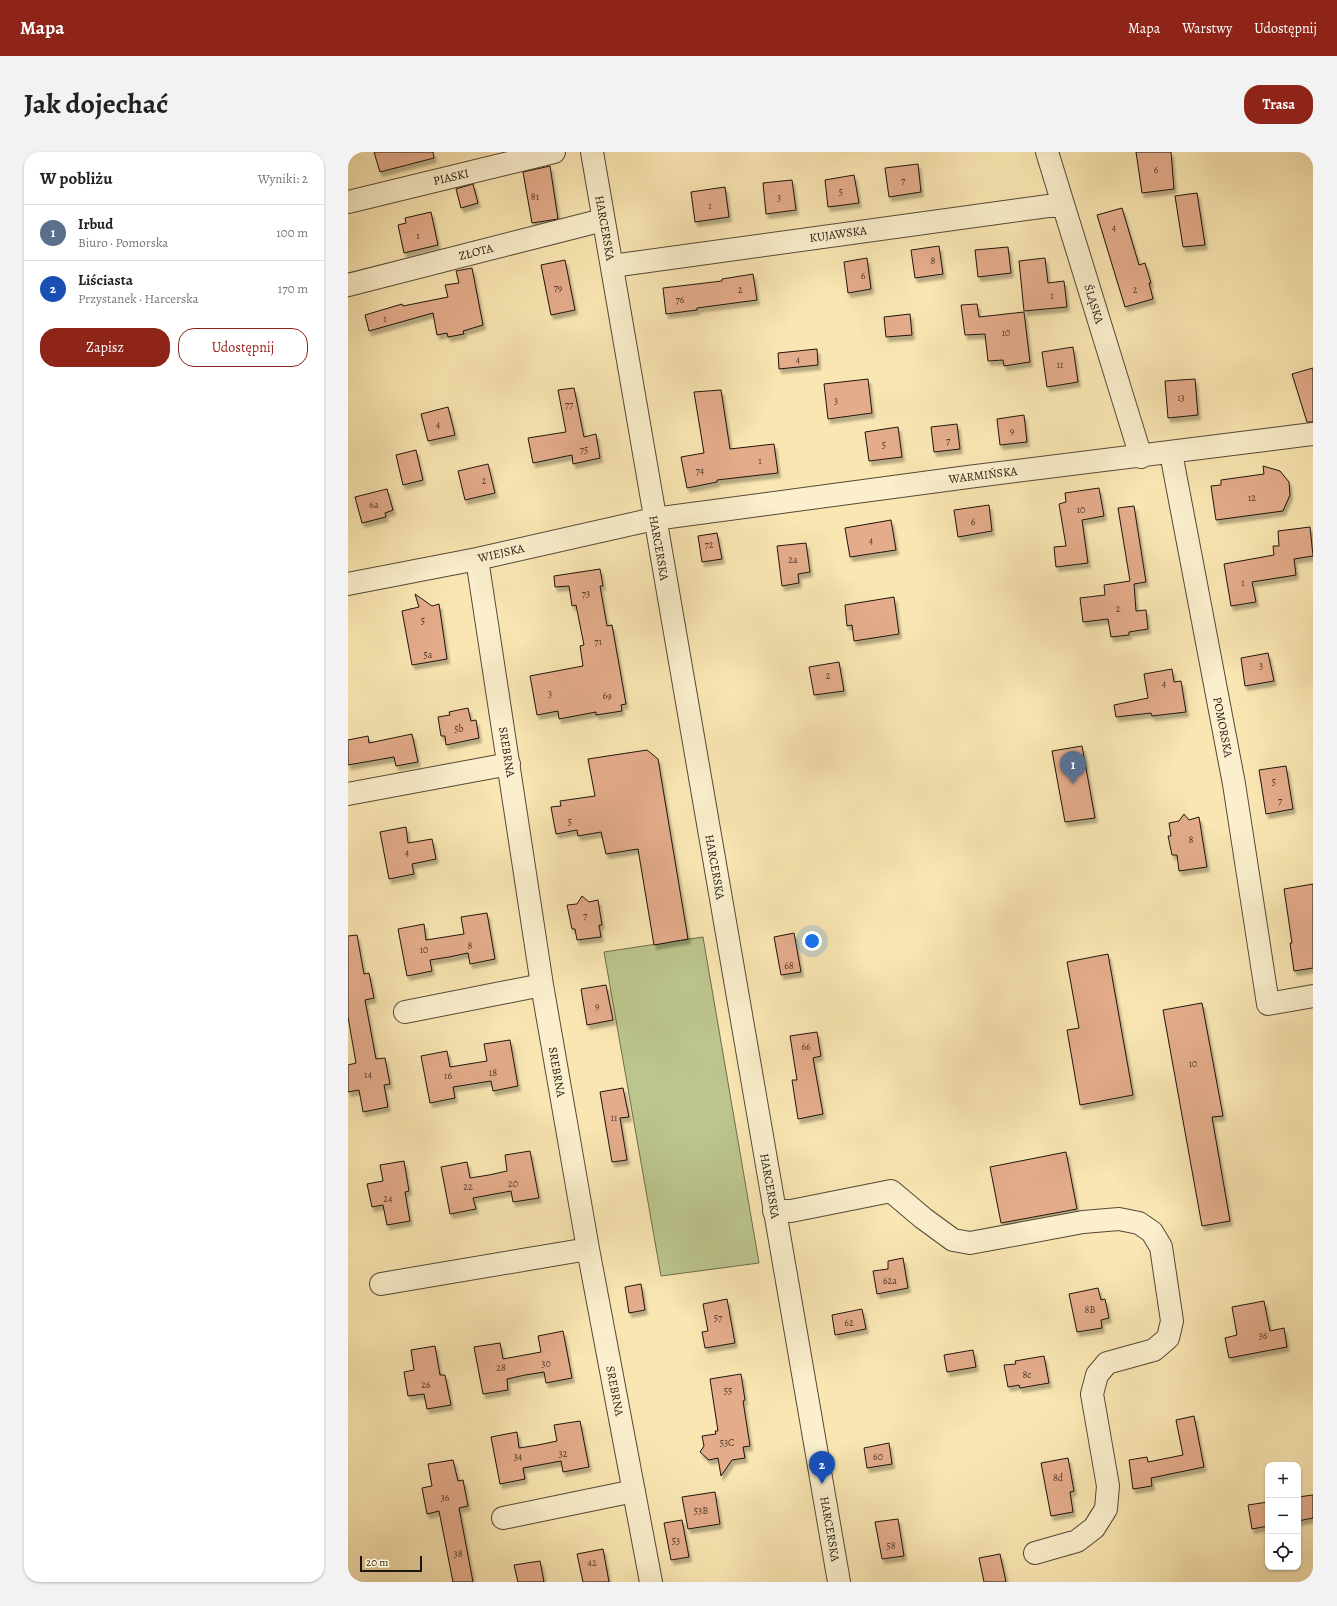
<!DOCTYPE html>
<html lang="pl">
<meta charset="utf-8">
<style>
:root{--surface:#fff;--page:#f2f2f2;--text:#222;--muted:#767676;--line:#e0e0e0;--accent:#8f2418}
body{margin:0;font-family:Alegreya,serif;background:var(--page);color:var(--text)}
.controls{position:absolute;right:12px;bottom:12px;display:grid;overflow:hidden;border-radius:8px;box-shadow:0 1px 3px #0004}
.controls button{width:36px;height:36px;display:grid;place-items:center;padding:0;border:0;border-bottom:1px solid var(--line);background:var(--surface);color:var(--text);font:20px sans-serif}
.scale{position:absolute;left:12px;bottom:10px;width:62px;box-sizing:border-box;padding-left:4px;border:2px solid #1e150d;border-top:0;font-size:11px;line-height:14px;white-space:nowrap;color:#1e150d;-webkit-text-stroke:3px #fbefcd;paint-order:stroke}
.you{position:absolute;left:464px;top:789px;width:14px;height:14px;margin:-10px;border:3px solid #fff;border-radius:50%;background:#1a73e8;box-shadow:0 0 0 6px #1a73e833}
.badge{display:grid;place-items:center;width:26px;height:26px;border-radius:50%;background:var(--accent);color:#fff;font-size:13px;font-weight:700}
.pin{position:absolute;translate:-50% -33px;filter:drop-shadow(0 1px 2px #0008)}
.pin::after{content:'';position:absolute;top:21px;width:14px;height:12px;background:inherit;clip-path:polygon(0 0,100% 0,50% 100%)}
.list{margin:0;padding:0;list-style:none}
h2{display:flex;justify-content:space-between;align-items:center;height:52px;margin:0;padding:0 16px;font-size:17px}
h2 small{font-size:13px;font-weight:400;color:var(--muted)}
.list li{display:grid;grid-template-columns:26px 1fr auto;gap:12px;align-items:center;box-sizing:border-box;height:56px;padding:0 16px;border-top:1px solid var(--line)}
.list b{display:block;font-size:15px;white-space:nowrap}
.list p{margin:0;font-size:13px;white-space:nowrap;color:var(--muted)}
.list em{font-size:13px;font-style:normal;color:var(--muted)}
.actions{display:flex;gap:8px;padding:12px 16px}
.actions a{flex:1;padding:9px 0;border:1px solid var(--accent);border-radius:16px;text-align:center;font-size:14px;color:var(--accent)}
.actions .main{background:var(--accent);color:#fff}
.icon{flex:none;width:22px;height:22px;fill:none;stroke:currentColor;stroke-width:2;stroke-linecap:round;stroke-linejoin:round}
.map{position:relative;flex:none;width:965px;height:1430px;overflow:hidden;border-radius:16px}
header{display:flex;align-items:center;gap:24px;box-sizing:border-box;height:56px;padding:0 20px;background:var(--accent);color:#fff}
header strong{font-size:19px}
nav{display:flex;gap:22px;margin-inline-start:auto;font-size:14px}
.intro{display:flex;align-items:center;justify-content:space-between;box-sizing:border-box;height:96px;padding:0 24px}
h1{margin:0;font-size:28px}
.button{padding:10px 18px;border-radius:16px;background:var(--accent);color:#fff;font-size:14px;font-weight:700}
main{display:flex;gap:24px;padding:0 24px}
aside{flex:1;background:var(--surface);border-radius:16px;box-shadow:0 1px 3px #0004}
.map>svg:first-child{display:block}
.green{fill:#bcc58d;stroke:#6d6d4d}
.building{fill:#e4ac8b;stroke:#1e150d;filter:url(#shadow)}
.lines{fill:none;stroke-linecap:round;stroke-linejoin:round}
.minor-casing{stroke:#554936;stroke-width:24}
.tertiary-casing{stroke:#554936;stroke-width:24}
.minor{stroke:#fbefcd;stroke-width:22}
.tertiary{stroke:#fbefcd;stroke-width:22}
.labels{text-anchor:middle;stroke-width:4;stroke-linejoin:round;paint-order:stroke}
.number-label{font-size:10px;fill:#503b2c}
.street-label{font-size:12px;fill:#1e150d;stroke:#fbefcd}
</style>
<header>
<strong>Mapa</strong>
<nav><a>Mapa</a><a>Warstwy</a><a>Udostępnij</a></nav>
</header>
<div class="intro"><h1>Jak dojechać</h1><a class="button">Trasa</a></div>
<main>
<aside>
<h2>W pobliżu<small>Wyniki: 2</small></h2>
<ul class="list">
<li><span class="badge" style="background:#5c6f8a">1</span><div><b>Irbud</b><p>Biuro · Pomorska</p></div><em>100 m</em></li>
<li><span class="badge" style="background:#1a4fb4">2</span><div><b>Liściasta</b><p>Przystanek · Harcerska</p></div><em>170 m</em></li>
</ul>
<div class="actions"><a class="main">Zapisz</a><a>Udostępnij</a></div>
</aside>
<div class="map">
<svg width="965" height="1430" viewBox="0 0 965 1430">
<defs>
<filter id="shadow"><feDropShadow dx="2.5" dy="4.5" stdDeviation="1" flood-color="#0004"/></filter>
</defs>
<rect width="100%" height="100%" fill="#f9e6b2"/>
<filter id="stains"><feTurbulence type="fractalNoise" baseFrequency=".005" numOctaves="4"/><feColorMatrix values="0 0 0 0 .2 0 0 0 0 .09 0 0 0 0 .02 0 0 0 .5 -.17"/></filter>
<radialGradient id="worn" r=".72"><stop offset=".6" stop-color="#630" stop-opacity="0"/><stop offset="1" stop-color="#630" stop-opacity=".3"/></radialGradient>
<path class="green" d="M 355,785 L 411,1111 L 313,1124 L 256,800 Z"/>
<path class="building" d="M 26,0 L 85,0 L 86,6 L 32,20 Z
M 788,0 L 823,0 L 826,37 L 794,41 Z
M 570,12 L 573,40 L 541,45 L 537,16 Z
M 202,14 L 210,67 L 184,71 L 175,20 Z
M 506,23 L 511,51 L 480,55 L 477,28 Z
M 444,28 L 448,58 L 418,62 L 415,31 Z
M 125,32 L 130,51 L 113,56 L 108,37 Z
M 377,35 L 381,65 L 347,70 L 343,40 Z
M 849,41 L 857,93 L 835,95 L 827,44 Z
M 774,56 L 791,113 L 797,111 L 803,131 L 801,131 L 805,147 L 777,155 L 749,63 Z
M 83,60 L 90,93 L 56,101 L 50,73 L 58,71 L 57,66 Z
M 591,94 L 595,122 L 567,126 L 563,98 Z
M 660,95 L 663,121 L 630,125 L 627,98 Z
M 519,106 L 523,137 L 500,141 L 496,110 Z
M 697,106 L 700,131 L 716,129 L 719,155 L 676,159 L 671,109 Z
M 217,108 L 227,158 L 203,163 L 193,113 Z
M 124,116 L 135,173 L 115,179 L 116,182 L 100,185 L 99,181 L 89,183 L 85,161 L 21,179 L 17,163 L 54,152 L 55,154 L 100,145 L 97,133 L 111,131 L 108,119 Z
M 405,122 L 409,148 L 349,156 L 349,158 L 318,162 L 315,136 L 374,129 L 374,127 Z
M 629,152 L 631,165 L 676,160 L 682,210 L 656,214 L 655,208 L 640,209 L 637,182 L 617,183 L 613,153 Z
M 562,162 L 564,183 L 538,185 L 536,165 Z
M 725,195 L 730,230 L 699,235 L 694,200 Z
M 469,197 L 470,213 L 431,217 L 430,201 Z
M 965,216 L 965,270 L 959,270 L 944,222 Z
M 520,227 L 524,261 L 480,267 L 476,232 Z
M 847,227 L 850,263 L 820,266 L 817,229 Z
M 226,236 L 236,285 L 248,282 L 252,306 L 225,312 L 224,303 L 185,311 L 180,286 L 218,280 L 210,238 Z
M 373,238 L 382,297 L 426,292 L 430,321 L 369,328 L 369,330 L 339,336 L 333,305 L 356,301 L 346,240 Z
M 100,255 L 107,283 L 80,289 L 73,262 Z
M 676,263 L 679,290 L 652,293 L 649,267 Z
M 609,272 L 612,297 L 586,300 L 583,275 Z
M 550,275 L 554,305 L 521,309 L 517,280 Z
M 68,298 L 75,328 L 55,333 L 48,303 Z
M 140,312 L 147,341 L 117,348 L 110,319 Z
M 915,314 L 932,319 L 941,330 L 942,343 L 935,359 L 868,368 L 863,334 L 873,333 L 873,328 L 916,322 Z
M 751,336 L 756,364 L 734,368 L 740,411 L 708,415 L 706,395 L 718,394 L 711,352 L 718,350 L 717,341 Z
M 39,337 L 45,358 L 37,361 L 38,365 L 14,371 L 7,345 Z
M 641,353 L 644,379 L 610,385 L 606,358 Z
M 786,354 L 798,430 L 786,432 L 788,459 L 798,458 L 800,477 L 781,480 L 781,483 L 763,485 L 760,467 L 735,470 L 732,446 L 757,443 L 756,433 L 782,429 L 770,356 Z
M 543,368 L 548,398 L 502,405 L 497,376 Z
M 962,375 L 965,404 L 946,407 L 948,423 L 904,430 L 908,450 L 883,454 L 876,412 L 926,403 L 925,394 L 931,394 L 930,379 Z
M 369,381 L 374,407 L 354,410 L 350,384 Z
M 458,391 L 462,420 L 450,422 L 451,431 L 434,434 L 429,394 Z
M 252,417 L 255,434 L 252,434 L 259,474 L 264,473 L 278,552 L 273,553 L 274,559 L 248,563 L 248,560 L 211,567 L 210,559 L 189,563 L 182,524 L 235,514 L 232,494 L 236,493 L 228,453 L 224,454 L 221,434 L 207,435 L 206,424 Z
M 67,442 L 84,454 L 91,452 L 99,507 L 64,513 L 54,459 L 71,455 Z
M 546,445 L 551,482 L 506,489 L 504,473 L 499,474 L 497,453 Z
M 920,501 L 926,529 L 897,534 L 893,506 Z
M 491,510 L 496,539 L 466,543 L 461,515 Z
M 824,517 L 826,530 L 833,529 L 838,560 L 804,564 L 803,561 L 768,565 L 766,553 L 800,546 L 796,522 Z
M 120,556 L 123,569 L 128,568 L 131,586 L 98,593 L 97,584 L 93,584 L 90,565 L 102,563 L 101,560 Z
M 64,582 L 70,610 L 48,614 L 46,605 L 0,613 L 0,588 L 20,584 L 21,591 Z
M 734,594 L 747,666 L 717,670 L 704,599 Z
M 299,598 L 310,607 L 340,787 L 306,793 L 290,697 L 258,702 L 253,680 L 230,684 L 229,678 L 208,682 L 203,655 L 213,654 L 212,649 L 247,644 L 240,607 Z
M 938,614 L 945,657 L 918,662 L 911,618 Z
M 836,662 L 841,668 L 851,665 L 859,715 L 831,719 L 829,703 L 824,703 L 820,684 L 823,684 L 821,671 L 831,669 Z
M 58,675 L 60,691 L 84,687 L 88,707 L 64,712 L 66,722 L 41,727 L 32,680 Z
M 965,732 L 965,816 L 946,819 L 942,791 L 944,791 L 936,737 Z
M 234,744 L 241,750 L 250,748 L 254,773 L 251,773 L 253,785 L 229,788 L 227,777 L 224,777 L 219,753 L 229,752 Z
M 139,761 L 147,807 L 122,812 L 120,801 L 101,805 L 82,808 L 84,819 L 59,824 L 50,777 L 76,772 L 78,788 L 116,782 L 113,765 Z
M 446,781 L 453,820 L 433,823 L 426,785 Z
M 9,783 L 16,822 L 21,821 L 26,846 L 17,848 L 28,907 L 37,906 L 42,932 L 36,933 L 40,955 L 15,960 L 11,938 L 0,940 L 0,913 L 8,911 L 0,865 L 0,784 Z
M 760,802 L 785,943 L 732,953 L 719,878 L 731,876 L 719,810 Z
M 258,833 L 265,868 L 239,873 L 233,837 Z
M 854,851 L 875,964 L 864,965 L 882,1069 L 854,1074 L 815,858 Z
M 469,880 L 473,904 L 465,906 L 475,962 L 450,967 L 444,928 L 449,928 L 442,884 Z
M 162,888 L 170,934 L 145,939 L 143,929 L 105,935 L 107,946 L 82,951 L 73,904 L 99,899 L 102,915 L 139,909 L 136,892 Z
M 275,936 L 281,965 L 272,966 L 279,1008 L 264,1010 L 252,940 Z
M 182,999 L 191,1046 L 165,1050 L 163,1039 L 125,1046 L 128,1057 L 102,1062 L 93,1015 L 119,1010 L 122,1026 L 141,1023 L 159,1019 L 157,1003 Z
M 718,1000 L 729,1057 L 653,1071 L 642,1015 Z
M 56,1009 L 61,1039 L 57,1040 L 62,1069 L 39,1073 L 35,1053 L 24,1055 L 19,1032 L 35,1029 L 32,1013 Z
M 555,1106 L 560,1136 L 529,1142 L 525,1119 L 540,1117 L 540,1109 Z
M 293,1132 L 297,1158 L 281,1161 L 277,1135 Z
M 750,1136 L 753,1148 L 757,1147 L 761,1166 L 753,1168 L 754,1176 L 729,1180 L 721,1142 Z
M 379,1147 L 387,1191 L 357,1196 L 354,1180 L 360,1179 L 355,1152 Z
M 916,1149 L 922,1179 L 936,1176 L 939,1195 L 881,1206 L 877,1186 L 889,1183 L 884,1155 Z
M 514,1157 L 518,1177 L 487,1183 L 484,1163 Z
M 215,1179 L 224,1226 L 198,1231 L 196,1220 L 177,1223 L 159,1227 L 160,1238 L 135,1242 L 126,1195 L 152,1191 L 155,1207 L 193,1200 L 190,1184 Z
M 87,1194 L 92,1223 L 97,1223 L 103,1253 L 79,1257 L 76,1242 L 60,1244 L 56,1220 L 66,1218 L 63,1198 Z
M 625,1198 L 628,1215 L 599,1220 L 596,1203 Z
M 696,1204 L 701,1231 L 672,1236 L 671,1233 L 660,1235 L 656,1213 L 668,1212 L 667,1209 Z
M 393,1222 L 397,1248 L 395,1249 L 402,1294 L 395,1295 L 397,1306 L 384,1308 L 373,1324 L 370,1306 L 361,1308 L 352,1300 L 356,1294 L 354,1284 L 368,1282 L 367,1279 L 370,1279 L 362,1227 Z
M 846,1264 L 856,1315 L 803,1326 L 804,1334 L 785,1337 L 781,1308 L 799,1305 L 800,1310 L 835,1303 L 828,1268 Z
M 232,1269 L 241,1315 L 215,1320 L 213,1309 L 175,1316 L 177,1327 L 152,1332 L 143,1285 L 169,1280 L 171,1296 L 190,1293 L 209,1289 L 206,1273 Z
M 541,1291 L 544,1312 L 519,1316 L 516,1296 Z
M 720,1306 L 726,1339 L 722,1340 L 725,1360 L 703,1364 L 693,1311 Z
M 105,1308 L 110,1329 L 115,1328 L 120,1354 L 111,1356 L 125,1430 L 105,1430 L 91,1359 L 79,1362 L 74,1336 L 84,1334 L 80,1312 Z
M 367,1340 L 372,1372 L 340,1377 L 334,1345 Z
M 965,1343 L 965,1366 L 950,1369 L 950,1345 Z
M 920,1350 L 920,1374 L 904,1377 L 900,1353 Z
M 550,1367 L 556,1404 L 534,1407 L 527,1370 Z
M 334,1368 L 341,1405 L 323,1408 L 316,1371 Z
M 255,1397 L 261,1430 L 235,1430 L 229,1402 Z
M 652,1402 L 658,1430 L 636,1430 L 631,1406 Z
M 192,1409 L 196,1430 L 170,1430 L 166,1413 Z"/>
<g class="lines">
<g class="minor-casing">
<path id="minor" d="M 699,0 L 793,305
M 0,50 L 206,0
M 264,114 L 715,52
M 0,133 L 255,68
M 823,301 L 886,632 L 920,852 L 965,844
M 129,407 L 194,833 L 240,1097 L 303,1430
M 0,432 L 129,407 L 306,367 L 620,325 L 965,282
M 0,642 L 161,612
M 57,860 L 194,833
M 426,1059 L 443,1059 L 543,1039 L 575,1066 L 605,1088 L 622,1091 L 735,1070 L 771,1067 L 791,1071 L 804,1080 L 813,1095 L 824,1169 L 820,1186 L 806,1198 L 759,1211 L 749,1223 L 744,1242 L 760,1334 L 758,1357 L 746,1376 L 729,1389 L 687,1401
M 33,1132 L 240,1097
M 155,1366 L 286,1339"/>
</g>
<g class="tertiary-casing">
<path id="tertiary" d="M 244,0 L 491,1430"/>
</g>
<use href="#minor" class="minor"/>
<use href="#tertiary" class="tertiary"/>
</g>
<g class="labels">
<g class="number-label">
<text x="808" y="21">6</text>
<text x="555" y="32">7</text>
<text x="493" y="43">5</text>
<text x="187" y="48">81</text>
<text x="431" y="49">3</text>
<text x="362" y="57">1</text>
<text x="766" y="79">4</text>
<text x="70" y="87">1</text>
<text x="585" y="112">8</text>
<text x="515" y="127">6</text>
<text x="210" y="139">79</text>
<text x="392" y="141">2</text>
<text x="787" y="141">2</text>
<text x="704" y="147">1</text>
<text x="332" y="151">76</text>
<text x="37" y="170">1</text>
<text x="658" y="184">10</text>
<text x="450" y="211">4</text>
<text x="712" y="216">11</text>
<text x="833" y="249">13</text>
<text x="488" y="252">3</text>
<text x="221" y="256">77</text>
<text x="90" y="276">4</text>
<text x="664" y="282">9</text>
<text x="600" y="292">7</text>
<text x="536" y="296">5</text>
<text x="236" y="301">75</text>
<text x="412" y="312">1</text>
<text x="352" y="322">74</text>
<text x="136" y="332">2</text>
<text x="904" y="349">12</text>
<text x="26" y="356">6a</text>
<text x="733" y="361">10</text>
<text x="625" y="373">6</text>
<text x="523" y="392">4</text>
<text x="361" y="396">72</text>
<text x="445" y="411">2a</text>
<text x="895" y="434">1</text>
<text x="238" y="445">73</text>
<text x="770" y="460">2</text>
<text x="75" y="472">5</text>
<text x="250" y="493">71</text>
<text x="80" y="506">5a</text>
<text x="913" y="517">3</text>
<text x="480" y="527">2</text>
<text x="816" y="535">4</text>
<text x="202" y="545">3</text>
<text x="259" y="547">69</text>
<text x="111" y="580">5b</text>
<text x="926" y="633">5</text>
<text x="932" y="652">7</text>
<text x="222" y="673">5</text>
<text x="843" y="691">8</text>
<text x="59" y="704">4</text>
<text x="237" y="767">7</text>
<text x="122" y="797">8</text>
<text x="76" y="801">10</text>
<text x="441" y="817">68</text>
<text x="249" y="857">9</text>
<text x="458" y="898">66</text>
<text x="845" y="915">10</text>
<text x="145" y="924">18</text>
<text x="20" y="926">14</text>
<text x="100" y="927">16</text>
<text x="266" y="969">11</text>
<text x="165" y="1035">20</text>
<text x="120" y="1038">22</text>
<text x="40" y="1050">24</text>
<text x="542" y="1132">62a</text>
<text x="742" y="1161">8B</text>
<text x="370" y="1169">57</text>
<text x="501" y="1174">62</text>
<text x="915" y="1187">36</text>
<text x="198" y="1215">30</text>
<text x="153" y="1219">28</text>
<text x="679" y="1226">8c</text>
<text x="78" y="1236">26</text>
<text x="380" y="1242">55</text>
<text x="379" y="1294">53C</text>
<text x="215" y="1305">32</text>
<text x="170" y="1308">34</text>
<text x="530" y="1308">60</text>
<text x="710" y="1329">8d</text>
<text x="97" y="1349">36</text>
<text x="353" y="1362">53B</text>
<text x="328" y="1392">53</text>
<text x="543" y="1397">58</text>
<text x="110" y="1405">38</text>
<text x="244" y="1414">42</text>
</g>
<g class="street-label">
<text transform="translate(103 25) rotate(-13)" y="4">PIASKI</text>
<text transform="translate(257 76) rotate(80)" y="4">HARCERSKA</text>
<text transform="translate(490 82) rotate(-8)" y="4">KUJAWSKA</text>
<text transform="translate(128 100) rotate(-14)" y="4">ZŁOTA</text>
<text transform="translate(746 152) rotate(73)" y="4">ŚLĄSKA</text>
<text transform="translate(635 323) rotate(-7)" y="4">WARMIŃSKA</text>
<text transform="translate(311 396) rotate(80)" y="4">HARCERSKA</text>
<text transform="translate(153 401) rotate(-13)" y="4">WIEJSKA</text>
<text transform="translate(875 575) rotate(79)" y="4">POMORSKA</text>
<text transform="translate(159 600) rotate(81)" y="4">SREBRNA</text>
<text transform="translate(367 715) rotate(80)" y="4">HARCERSKA</text>
<text transform="translate(209 920) rotate(80)" y="4">SREBRNA</text>
<text transform="translate(422 1034) rotate(80)" y="4">HARCERSKA</text>
<text transform="translate(267 1239) rotate(79)" y="4">SREBRNA</text>
<text transform="translate(482 1377) rotate(80)" y="4">HARCERSKA</text>
</g>
</g>
<rect width="100%" height="100%" filter="url(#stains)"/>
<rect width="100%" height="100%" fill="url(#worn)"/>
</svg>
<div class="controls">
<button>+</button>
<button>−</button>
<button><svg class="icon" aria-label="locate" viewBox="0 0 24 24"><circle cx="12" cy="12" r="6"/><path d="M12 2v4M12 18v4M2 12h4M18 12h4"/></svg></button>
</div>
<div class="scale">20 m</div>
<div class="you"></div>
<div class="pin badge" style="left:725px;top:632px;background:#5c6f8a">1</div>
<div class="pin badge" style="left:474px;top:1332px;background:#1a4fb4">2</div>
</div>
</main>
